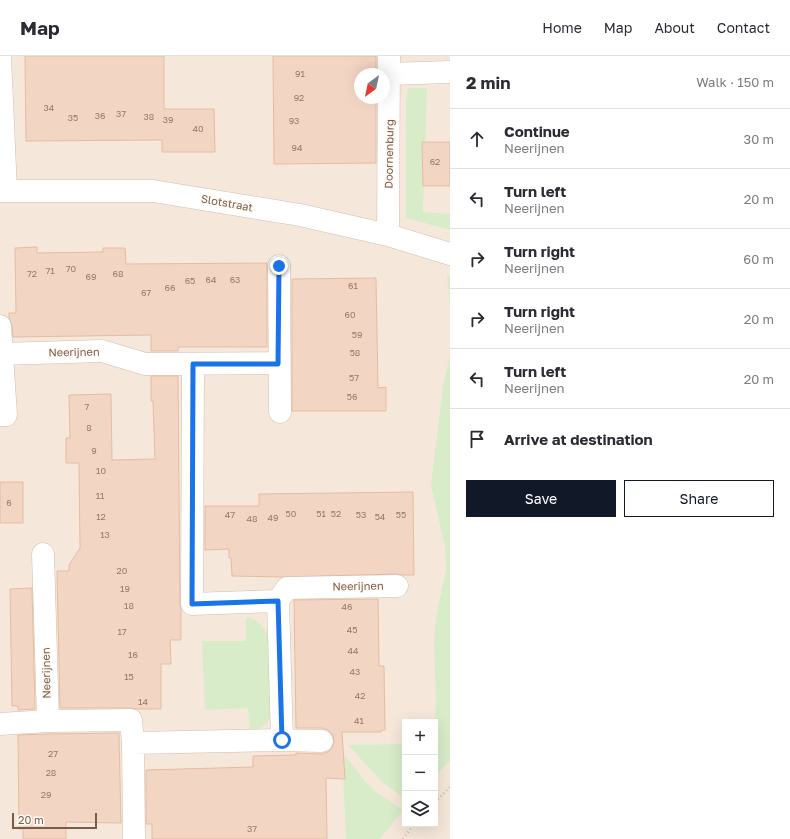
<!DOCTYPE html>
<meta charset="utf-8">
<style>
:root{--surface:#fff;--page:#f2f2f3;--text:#2b2b33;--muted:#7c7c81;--line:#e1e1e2;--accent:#111827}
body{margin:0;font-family:"Golos Text",sans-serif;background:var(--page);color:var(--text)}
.controls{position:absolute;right:12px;bottom:12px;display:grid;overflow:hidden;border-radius:0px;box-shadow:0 4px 16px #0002}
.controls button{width:36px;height:36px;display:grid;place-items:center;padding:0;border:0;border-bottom:1px solid var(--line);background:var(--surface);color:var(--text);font:20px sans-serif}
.compass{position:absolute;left:354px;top:12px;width:36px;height:36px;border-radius:50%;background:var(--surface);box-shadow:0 4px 16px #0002;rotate:213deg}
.scale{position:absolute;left:12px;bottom:10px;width:85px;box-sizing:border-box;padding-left:4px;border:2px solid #7a5c4d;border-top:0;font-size:11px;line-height:14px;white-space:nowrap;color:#7a5c4d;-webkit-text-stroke:3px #fffaf3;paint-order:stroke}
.stop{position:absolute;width:12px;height:12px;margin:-9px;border:3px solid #1a73e8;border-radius:50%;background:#fff}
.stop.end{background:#1a73e8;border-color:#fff;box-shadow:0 1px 4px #0008}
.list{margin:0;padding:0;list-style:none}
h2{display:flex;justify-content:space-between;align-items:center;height:52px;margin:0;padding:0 16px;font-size:17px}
h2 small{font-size:13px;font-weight:400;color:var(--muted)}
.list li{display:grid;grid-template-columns:26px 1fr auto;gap:12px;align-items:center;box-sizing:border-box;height:60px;padding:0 16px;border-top:1px solid var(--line)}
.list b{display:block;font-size:15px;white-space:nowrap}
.list p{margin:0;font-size:13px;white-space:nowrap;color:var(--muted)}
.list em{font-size:13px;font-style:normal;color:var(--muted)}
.actions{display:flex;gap:8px;padding:12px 16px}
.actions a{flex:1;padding:9px 0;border:1px solid var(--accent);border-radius:0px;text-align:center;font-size:14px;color:var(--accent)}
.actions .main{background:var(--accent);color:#fff}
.icon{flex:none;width:22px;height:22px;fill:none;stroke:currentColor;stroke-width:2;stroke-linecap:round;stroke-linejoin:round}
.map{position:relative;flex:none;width:450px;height:783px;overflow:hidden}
header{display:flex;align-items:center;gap:24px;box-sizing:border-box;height:56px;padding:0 20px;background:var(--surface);border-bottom:1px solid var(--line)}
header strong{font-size:19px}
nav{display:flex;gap:22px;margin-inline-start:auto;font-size:14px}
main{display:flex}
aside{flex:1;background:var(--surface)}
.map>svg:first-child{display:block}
.residential{fill:#f5e8da;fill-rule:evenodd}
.green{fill:#d8ecc9}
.building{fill:#f3d5c3;stroke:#e6bba3}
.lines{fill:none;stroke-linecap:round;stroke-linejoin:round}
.street-casing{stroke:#d1beb0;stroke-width:23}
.path{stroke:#d9b8a5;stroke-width:2.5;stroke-dasharray:1 3;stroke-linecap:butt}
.street{stroke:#fff;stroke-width:22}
.route{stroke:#1a73e8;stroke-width:5}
.labels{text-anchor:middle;stroke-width:3;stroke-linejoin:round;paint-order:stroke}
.number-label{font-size:9px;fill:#987a6a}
.street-label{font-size:11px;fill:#7a5c4d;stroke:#fffaf3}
</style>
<header>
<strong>Map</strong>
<nav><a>Home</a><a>Map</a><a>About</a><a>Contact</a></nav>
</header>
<main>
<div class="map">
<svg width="450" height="783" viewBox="0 0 450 783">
<rect width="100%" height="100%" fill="#fdf6ec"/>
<path class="residential" d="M 0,0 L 450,0 L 450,783 L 0,783 ZM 360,18 L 384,18 L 384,42 L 360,42 ZM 405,666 L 435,666 L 435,768 L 405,768 Z"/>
<path class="green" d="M 408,32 L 427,32 L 423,156 L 450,158 L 450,174 L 406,162 L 406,45 Z
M 447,219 L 450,220 L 450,254 Z
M 450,299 L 450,705 L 435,720 L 435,666 L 434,666 L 436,649 L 434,586 L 436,561 L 446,514 L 445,491 L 431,429 L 443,330 Z
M 246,561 L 255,564 L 262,570 L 270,583 L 270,663 C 265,671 259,673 250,675 L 248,652 L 205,654 L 202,585 L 246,585 Z
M 405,688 L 404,742 L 382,726 L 348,689 Z
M 342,696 L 365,725 L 376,736 L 403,754 L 380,783 L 346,783 Z"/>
<path class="building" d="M 25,0 L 164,0 L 164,53 L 214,53 L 215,96 L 162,96 L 162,84 L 26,85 Z
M 273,0 L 376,0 L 376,18 L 360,18 L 360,42 L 376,42 L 376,107 L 274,108 Z
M 422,86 L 450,86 L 450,130 L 423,130 Z
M 37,191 L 37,197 L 103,196 L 103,192 L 125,192 L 126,208 L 267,207 L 267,291 L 178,291 L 178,295 L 151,295 L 151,279 L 13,281 L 12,269 L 9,262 L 9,257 L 16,257 L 15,192 Z
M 376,222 L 378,332 L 386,331 L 386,355 L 292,355 L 292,223 Z
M 151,320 L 178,320 L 180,548 L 181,553 L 181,584 L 170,584 L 171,608 L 161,608 L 161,653 L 137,653 L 131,652 L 60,652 L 57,515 L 69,515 L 69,509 L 80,492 L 79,407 L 66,407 L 66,382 L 70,382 L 69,339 L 111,338 L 112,404 L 155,403 L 153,345 L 151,345 Z
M 0,426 L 23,426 L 23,467 L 0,467 Z
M 413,436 L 414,519 L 403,519 L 397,518 L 283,521 L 232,520 L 231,502 L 229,502 L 229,493 L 205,494 L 205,450 L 259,450 L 259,438 Z
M 32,532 L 35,653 L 18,654 L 18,650 L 12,650 L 10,533 Z
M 378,543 L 379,610 L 384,610 L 385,674 L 381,674 L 381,676 L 342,676 L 345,723 L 326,722 L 327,783 L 152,783 L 152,768 L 146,768 L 146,714 L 253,711 L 253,700 L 296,699 L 296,697 L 322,698 L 328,696 L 332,692 L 334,686 L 333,679 L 328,674 L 322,672 L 296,672 L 294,544 Z
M 119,677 L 121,767 L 66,766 L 66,783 L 23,783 L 23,773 L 19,773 L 18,679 L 48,678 Z"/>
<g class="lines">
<g class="street-casing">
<path id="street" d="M 0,0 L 6,135
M 390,18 L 450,16
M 0,135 L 153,135 L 300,159 L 388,179 L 450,198
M 388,179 L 389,0
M 279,210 L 280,356
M 0,270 L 6,359 L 0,359
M 1,298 L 102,295 L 145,308 L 279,307
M 193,308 L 192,548 L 278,545
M 43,498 L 48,665
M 0,668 L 48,665 L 131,664 L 133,687 L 134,783
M 282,684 L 278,545 L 287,532 L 397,530
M 133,687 L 282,684 L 322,685"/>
</g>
<path class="path" d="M 435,746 L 450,731
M 403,783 L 414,768"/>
<use href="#street" class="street"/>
</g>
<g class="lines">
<path class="route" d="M 279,210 L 278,308 L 193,308 L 192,548 L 278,545 L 282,684"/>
</g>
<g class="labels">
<g class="number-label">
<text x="300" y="21">91</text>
<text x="299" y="45">92</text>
<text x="49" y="55">34</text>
<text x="121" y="61">37</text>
<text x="100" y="63">36</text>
<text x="149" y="64">38</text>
<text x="73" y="65">35</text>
<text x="168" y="67">39</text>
<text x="294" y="68">93</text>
<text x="198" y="76">40</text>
<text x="297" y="95">94</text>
<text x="435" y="109">62</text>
<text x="71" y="216">70</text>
<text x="50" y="218">71</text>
<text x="32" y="221">72</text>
<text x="118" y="221">68</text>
<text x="91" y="224">69</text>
<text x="211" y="227">64</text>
<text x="235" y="227">63</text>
<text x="190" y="228">65</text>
<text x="353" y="233">61</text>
<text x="170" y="235">66</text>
<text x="146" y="240">67</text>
<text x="350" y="262">60</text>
<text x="357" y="282">59</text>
<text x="355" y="300">58</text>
<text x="354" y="325">57</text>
<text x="352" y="344">56</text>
<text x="87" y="354">7</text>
<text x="89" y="375">8</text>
<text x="94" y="398">9</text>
<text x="101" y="418">10</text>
<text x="100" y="443">11</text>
<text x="9" y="450">6</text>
<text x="291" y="461">50</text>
<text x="321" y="461">51</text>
<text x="336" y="461">52</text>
<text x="230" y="462">47</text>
<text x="361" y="462">53</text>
<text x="401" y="462">55</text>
<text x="101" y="464">12</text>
<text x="380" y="464">54</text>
<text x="273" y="465">49</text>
<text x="252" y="466">48</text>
<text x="105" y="482">13</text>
<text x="122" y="518">20</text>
<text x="125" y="536">19</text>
<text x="129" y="553">18</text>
<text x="347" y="554">46</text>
<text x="352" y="577">45</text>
<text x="122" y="579">17</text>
<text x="353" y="598">44</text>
<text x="133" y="602">16</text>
<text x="355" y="619">43</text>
<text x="129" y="624">15</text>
<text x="360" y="643">42</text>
<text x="143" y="649">14</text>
<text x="359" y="668">41</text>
<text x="53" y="701">27</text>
<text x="51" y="720">28</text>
<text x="46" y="742">29</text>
<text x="252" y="776">37</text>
</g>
<g class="street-label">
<text transform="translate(389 98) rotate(-89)" y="4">Doornenburg</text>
<text transform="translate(227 147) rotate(10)" y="4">Slotstraat</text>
<text transform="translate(74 296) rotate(-1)" y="4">Neerijnen</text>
<text transform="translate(358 530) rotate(-1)" y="4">Neerijnen</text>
<text transform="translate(46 617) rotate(-91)" y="4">Neerijnen</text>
</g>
</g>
</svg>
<div class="controls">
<button>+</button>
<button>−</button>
<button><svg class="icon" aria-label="layers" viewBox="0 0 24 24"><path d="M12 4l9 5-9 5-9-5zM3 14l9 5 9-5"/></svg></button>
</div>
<svg class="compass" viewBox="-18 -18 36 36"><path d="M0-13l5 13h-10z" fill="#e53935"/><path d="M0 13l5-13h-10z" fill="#7c7c81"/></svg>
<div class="scale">20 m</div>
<div class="stop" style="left:282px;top:684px"></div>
<div class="stop end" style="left:279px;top:210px"></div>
</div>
<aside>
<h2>2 min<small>Walk · 150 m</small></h2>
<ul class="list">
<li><svg class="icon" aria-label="ahead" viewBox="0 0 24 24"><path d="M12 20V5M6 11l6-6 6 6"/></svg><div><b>Continue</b><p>Neerijnen</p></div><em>30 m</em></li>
<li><svg class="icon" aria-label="left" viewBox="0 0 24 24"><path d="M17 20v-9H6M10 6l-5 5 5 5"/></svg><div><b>Turn left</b><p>Neerijnen</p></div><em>20 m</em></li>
<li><svg class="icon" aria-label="right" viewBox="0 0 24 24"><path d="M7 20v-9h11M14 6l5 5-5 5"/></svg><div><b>Turn right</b><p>Neerijnen</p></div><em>60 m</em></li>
<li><svg class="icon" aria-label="right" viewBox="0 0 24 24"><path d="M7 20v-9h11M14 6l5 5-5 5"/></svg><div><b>Turn right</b><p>Neerijnen</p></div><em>20 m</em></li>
<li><svg class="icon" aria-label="left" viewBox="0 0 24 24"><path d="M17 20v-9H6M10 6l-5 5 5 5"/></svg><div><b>Turn left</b><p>Neerijnen</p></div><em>20 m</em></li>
<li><svg class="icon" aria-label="arrive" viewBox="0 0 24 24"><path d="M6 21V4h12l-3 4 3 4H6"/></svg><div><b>Arrive at destination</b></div></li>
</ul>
<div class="actions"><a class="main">Save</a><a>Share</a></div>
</aside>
</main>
